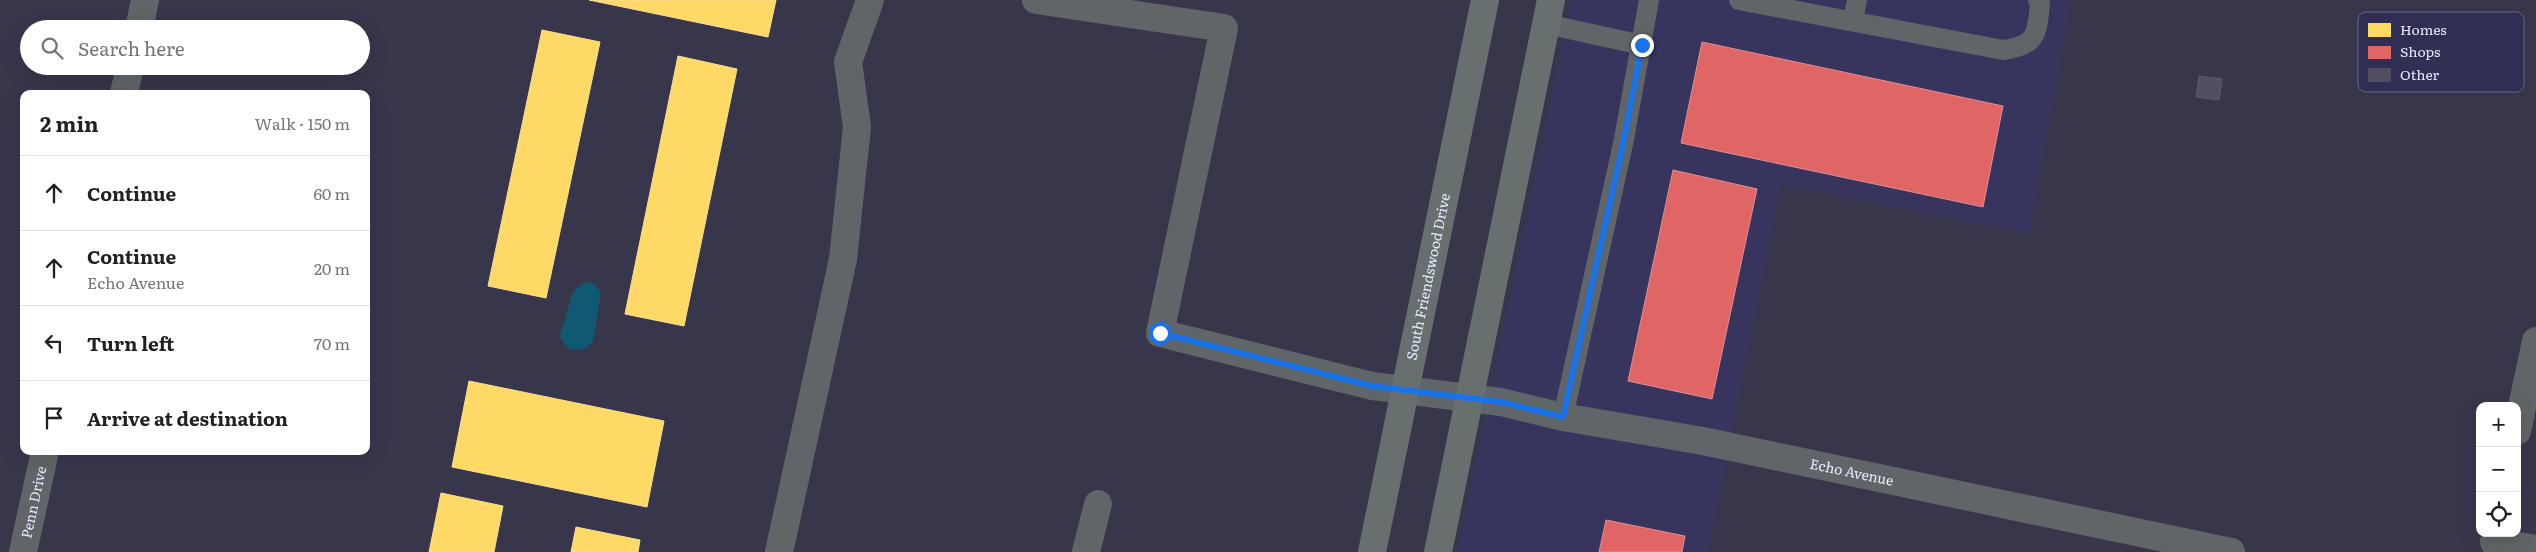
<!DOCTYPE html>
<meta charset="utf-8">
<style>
:root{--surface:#fff;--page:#f2f2f2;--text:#202124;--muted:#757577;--line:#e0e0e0}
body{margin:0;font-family:Literata,serif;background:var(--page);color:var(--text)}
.controls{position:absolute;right:15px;bottom:15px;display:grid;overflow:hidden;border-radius:10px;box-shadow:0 5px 20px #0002}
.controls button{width:45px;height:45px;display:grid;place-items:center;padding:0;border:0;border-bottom:1px solid var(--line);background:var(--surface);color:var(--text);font:25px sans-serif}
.stop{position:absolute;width:15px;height:15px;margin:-11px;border:4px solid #1a73e8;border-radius:50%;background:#fff}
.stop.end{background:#1a73e8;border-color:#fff;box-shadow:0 1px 5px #0008}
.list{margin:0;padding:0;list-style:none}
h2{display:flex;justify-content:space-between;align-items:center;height:65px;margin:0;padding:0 20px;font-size:21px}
h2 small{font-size:16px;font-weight:400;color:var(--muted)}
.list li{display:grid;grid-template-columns:32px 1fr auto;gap:15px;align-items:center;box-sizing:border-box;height:75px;padding:0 20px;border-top:1px solid var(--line)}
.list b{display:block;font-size:19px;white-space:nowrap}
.list p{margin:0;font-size:16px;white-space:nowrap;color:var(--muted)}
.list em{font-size:16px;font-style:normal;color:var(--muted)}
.icon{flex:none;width:28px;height:28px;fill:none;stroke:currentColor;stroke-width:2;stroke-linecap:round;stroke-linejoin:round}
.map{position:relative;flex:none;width:2536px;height:552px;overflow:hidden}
.search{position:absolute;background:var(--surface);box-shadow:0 5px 20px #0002;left:20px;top:20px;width:350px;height:55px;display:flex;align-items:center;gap:12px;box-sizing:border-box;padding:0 18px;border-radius:28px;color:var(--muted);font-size:19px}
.panel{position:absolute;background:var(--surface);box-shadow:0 5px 20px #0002;left:20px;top:90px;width:350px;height:365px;border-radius:10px}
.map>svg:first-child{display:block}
.built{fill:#37355e}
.water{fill:#0f5a72}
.homes{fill:#ffd966;stroke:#f8de93}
.shops{fill:#e06666;stroke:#e28d93}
.building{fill:#524d60;stroke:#5d5a6b}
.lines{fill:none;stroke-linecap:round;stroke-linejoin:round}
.lane{stroke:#606667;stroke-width:20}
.street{stroke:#606667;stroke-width:28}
.primary{stroke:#67706e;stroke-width:28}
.route{stroke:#1a73e8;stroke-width:6}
.labels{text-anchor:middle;stroke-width:5;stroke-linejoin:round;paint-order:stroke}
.street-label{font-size:14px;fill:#e7e8fb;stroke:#2f2e53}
.key{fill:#2f2e53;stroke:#666685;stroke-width:1}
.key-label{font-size:14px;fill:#e7e8fb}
</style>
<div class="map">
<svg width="2536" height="552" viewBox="0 0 2536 552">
<rect width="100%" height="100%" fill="#37364b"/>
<path class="built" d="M 1571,0 L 2071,0 L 2029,234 L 1781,184 L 1708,552 L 1457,552 Z"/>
<path class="water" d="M 588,282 L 594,284 L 601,292 L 593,341 L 585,349 L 569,349 L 560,337 C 561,328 565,322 567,313 C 571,299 571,286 588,282 Z"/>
<path class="homes" d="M 589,0 L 776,0 L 768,37 Z
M 542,30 L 600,42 L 546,298 L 488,286 Z
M 678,56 L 737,69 L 684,326 L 625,314 Z
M 469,381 L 664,421 L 647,507 L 452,467 Z
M 441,493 L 503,506 L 494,552 L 429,552 Z
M 576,527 L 640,540 L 638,552 L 571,552 Z"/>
<path class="shops" d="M 1702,42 L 2003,106 L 1983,207 L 1681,143 Z
M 1673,170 L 1757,189 L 1712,399 L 1628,381 Z
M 1606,520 L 1685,536 L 1682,552 L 1599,552 Z"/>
<path class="building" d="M 2199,76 L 2222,79 L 2219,100 L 2196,97 Z"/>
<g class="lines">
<path class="lane" d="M 1739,0 L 2003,50 C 2037,46 2037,33 2040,4 L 2038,0
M 1853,21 L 1857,0
M 1546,24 L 1642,45
M 1563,417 L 1624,139 L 1649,0"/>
<g class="street">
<path id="s1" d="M 1036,0 L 1224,28 L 1160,333 L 1372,386 L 1501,402 L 1563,417 L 1703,441 L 2231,552"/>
<path d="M 139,29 L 145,0"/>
<path d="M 124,94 L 130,66"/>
<path d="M 2517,431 L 2536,341"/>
<path d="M 2494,542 L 2536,549"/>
<path id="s2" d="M 23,552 L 45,451"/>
<path d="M 779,552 L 843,259 L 857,127 L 848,62 L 870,0"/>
<path d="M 1086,552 L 1098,504"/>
</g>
<g class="primary">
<path id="s3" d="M 1372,552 L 1485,0"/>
<path d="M 1438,552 L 1551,0"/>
</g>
</g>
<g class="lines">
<path class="route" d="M 1160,333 L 1372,386 L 1501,402 L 1563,417 L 1624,139 L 1642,45"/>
</g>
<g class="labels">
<g class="street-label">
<text dy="5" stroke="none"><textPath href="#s3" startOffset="281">South Friendswood Drive</textPath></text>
<text dy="5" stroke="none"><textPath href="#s1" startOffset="1208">Echo Avenue</textPath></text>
<text dy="5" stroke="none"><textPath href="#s2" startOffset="51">Penn Drive</textPath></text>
</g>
</g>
<rect x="2358" y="12" width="166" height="80" rx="8" class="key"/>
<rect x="2368" y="23" width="23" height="14" fill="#ffd966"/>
<rect x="2368" y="46" width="23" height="13" fill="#e06666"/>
<rect x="2368" y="68" width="23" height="14" fill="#524d60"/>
<g class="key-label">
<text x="2400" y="35">Homes</text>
<text x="2400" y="57">Shops</text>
<text x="2400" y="80">Other</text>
</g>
</svg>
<div class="controls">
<button>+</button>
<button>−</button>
<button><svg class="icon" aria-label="locate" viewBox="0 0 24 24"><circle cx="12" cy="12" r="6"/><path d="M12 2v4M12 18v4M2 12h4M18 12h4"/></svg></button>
</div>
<div class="stop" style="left:1160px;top:333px"></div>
<div class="stop end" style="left:1642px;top:45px"></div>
<div class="search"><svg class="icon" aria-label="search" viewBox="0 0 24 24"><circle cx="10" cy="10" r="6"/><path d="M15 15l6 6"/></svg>Search here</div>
<section class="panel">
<h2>2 min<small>Walk · 150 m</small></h2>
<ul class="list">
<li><svg class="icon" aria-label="ahead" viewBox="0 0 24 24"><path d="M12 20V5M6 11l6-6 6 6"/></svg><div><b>Continue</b></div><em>60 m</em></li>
<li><svg class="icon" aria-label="ahead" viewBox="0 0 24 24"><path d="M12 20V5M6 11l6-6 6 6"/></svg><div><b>Continue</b><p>Echo Avenue</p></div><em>20 m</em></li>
<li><svg class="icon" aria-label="left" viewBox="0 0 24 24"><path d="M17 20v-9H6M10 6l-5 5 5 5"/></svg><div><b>Turn left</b></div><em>70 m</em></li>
<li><svg class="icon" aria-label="arrive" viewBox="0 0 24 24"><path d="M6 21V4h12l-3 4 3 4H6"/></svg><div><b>Arrive at destination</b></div></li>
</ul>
</section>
</div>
